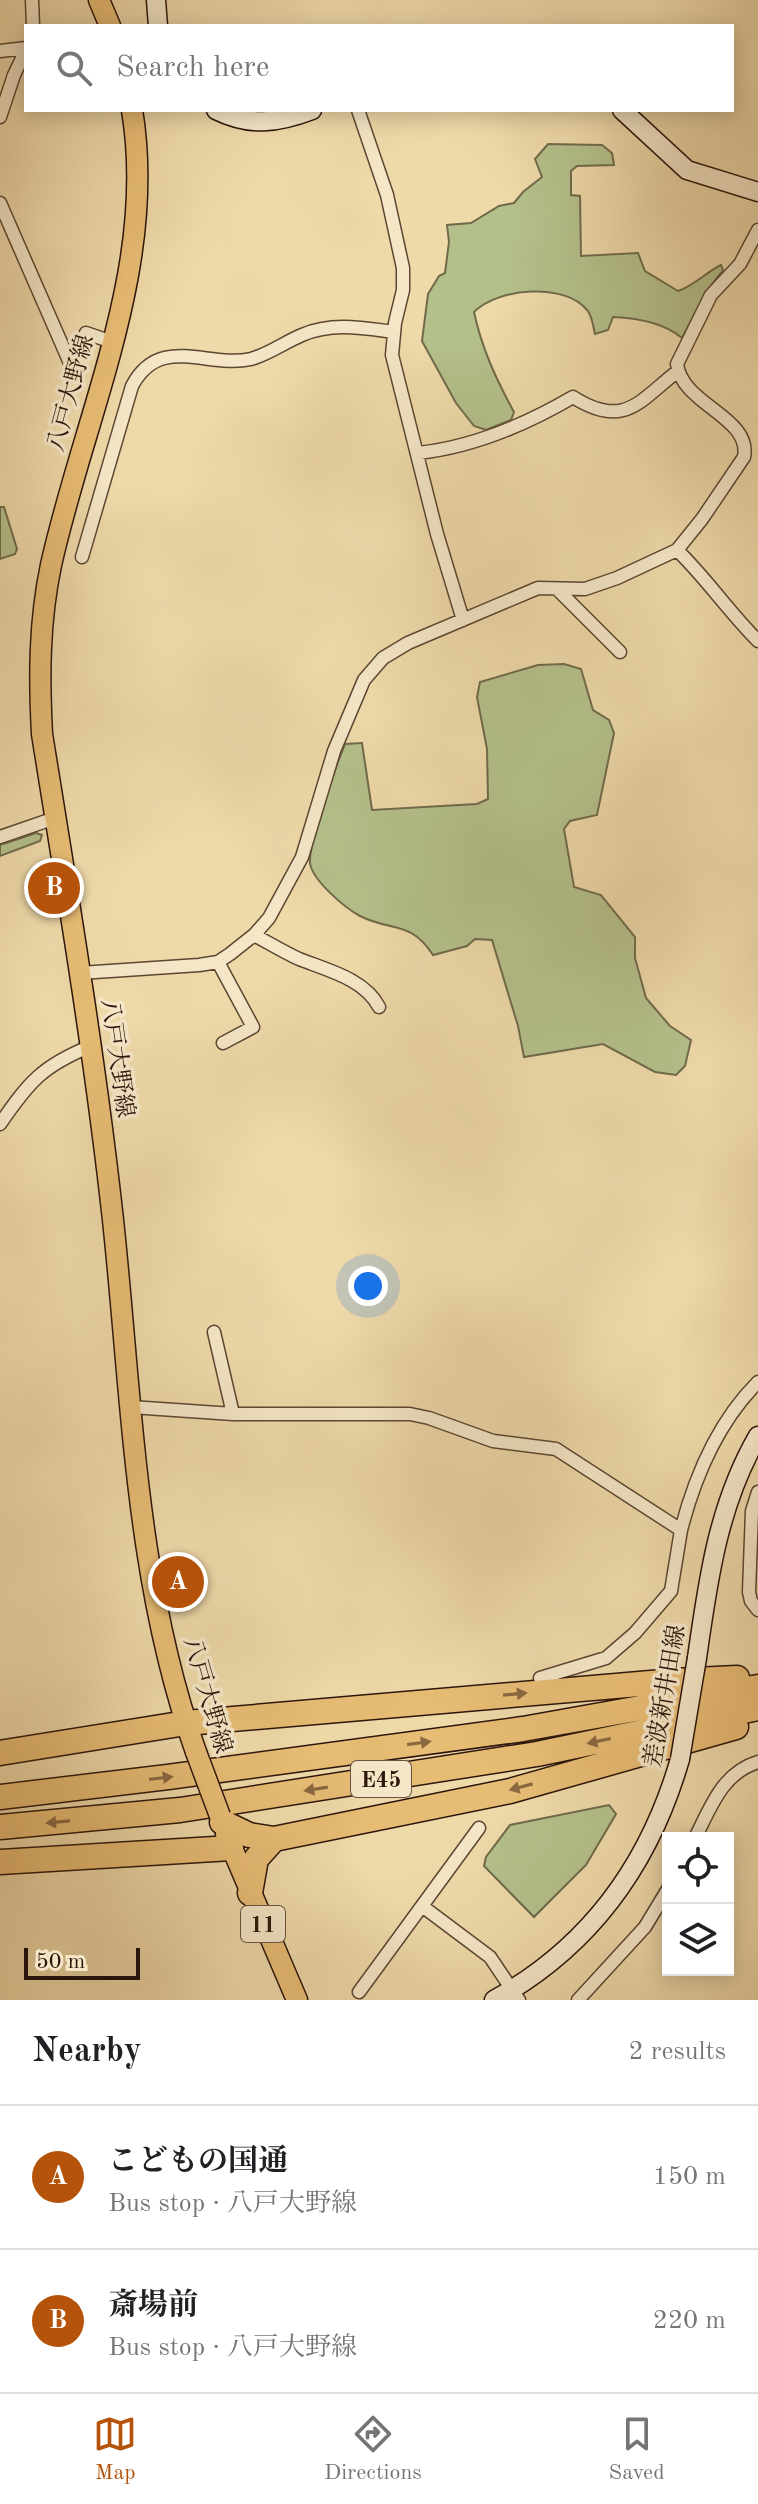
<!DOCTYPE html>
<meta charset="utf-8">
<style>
:root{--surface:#fff;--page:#f6f6f6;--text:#202124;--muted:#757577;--line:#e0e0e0;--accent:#b45309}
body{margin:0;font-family:"Old Standard TT","Noto Serif JP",serif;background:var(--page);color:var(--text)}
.controls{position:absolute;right:24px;bottom:24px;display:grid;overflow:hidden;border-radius:0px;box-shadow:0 4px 20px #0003}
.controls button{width:72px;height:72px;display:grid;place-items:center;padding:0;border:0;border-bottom:2px solid var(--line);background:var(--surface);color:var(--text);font:40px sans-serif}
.scale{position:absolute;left:24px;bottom:20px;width:116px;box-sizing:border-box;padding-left:8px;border:4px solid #2c150b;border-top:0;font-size:22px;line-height:28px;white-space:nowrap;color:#2c150b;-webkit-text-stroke:6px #f4e6c7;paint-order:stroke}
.you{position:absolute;left:368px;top:1286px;width:28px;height:28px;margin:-20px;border:6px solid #fff;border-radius:50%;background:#1a73e8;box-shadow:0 0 0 12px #1a73e833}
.badge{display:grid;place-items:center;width:52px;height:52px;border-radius:50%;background:var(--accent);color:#fff;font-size:26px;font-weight:700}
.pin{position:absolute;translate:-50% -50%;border:4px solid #fff;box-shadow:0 2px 8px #0006}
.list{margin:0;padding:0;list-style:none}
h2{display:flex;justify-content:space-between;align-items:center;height:104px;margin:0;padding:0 32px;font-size:34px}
h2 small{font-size:26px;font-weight:400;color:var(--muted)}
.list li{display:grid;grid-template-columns:52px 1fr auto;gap:24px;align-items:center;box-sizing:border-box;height:144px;padding:0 32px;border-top:2px solid var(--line)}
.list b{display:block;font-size:30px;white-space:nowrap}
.list p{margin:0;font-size:26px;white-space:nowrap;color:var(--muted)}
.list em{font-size:26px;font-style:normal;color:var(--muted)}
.icon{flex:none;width:44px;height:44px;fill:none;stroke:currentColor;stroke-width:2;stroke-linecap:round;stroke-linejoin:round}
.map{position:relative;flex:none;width:758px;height:2000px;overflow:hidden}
.search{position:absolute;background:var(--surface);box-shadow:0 4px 20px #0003;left:24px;right:24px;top:24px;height:88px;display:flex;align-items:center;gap:20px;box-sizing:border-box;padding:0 28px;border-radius:0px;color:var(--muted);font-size:30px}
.sheet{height:392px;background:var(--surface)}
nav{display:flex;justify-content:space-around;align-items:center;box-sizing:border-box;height:112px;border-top:2px solid var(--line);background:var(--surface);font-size:22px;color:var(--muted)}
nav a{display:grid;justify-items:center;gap:4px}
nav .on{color:var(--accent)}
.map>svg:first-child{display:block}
.green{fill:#b4c08b;stroke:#706a4b;stroke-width:2}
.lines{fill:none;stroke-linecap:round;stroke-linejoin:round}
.street-casing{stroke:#5c4632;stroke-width:15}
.secondary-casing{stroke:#2c150b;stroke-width:21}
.primary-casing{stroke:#2c150b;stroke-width:23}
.highway-casing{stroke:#2c150b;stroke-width:27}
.street{stroke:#f4e6c7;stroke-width:12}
.secondary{stroke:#f4e6c7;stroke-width:18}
.primary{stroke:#e7bc74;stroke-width:20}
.highway{stroke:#e7bc74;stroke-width:24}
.secondary-bridge-casing{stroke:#2c150b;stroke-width:21;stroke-linecap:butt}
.primary-bridge-casing{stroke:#2c150b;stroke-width:23;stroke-linecap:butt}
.secondary-bridge{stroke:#f4e6c7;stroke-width:18}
.primary-bridge{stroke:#e7bc74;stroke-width:20}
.oneway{fill:#8a6840}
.labels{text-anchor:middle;stroke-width:7;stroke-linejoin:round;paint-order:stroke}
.shield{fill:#f4e6c7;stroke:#685443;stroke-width:2}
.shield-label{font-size:22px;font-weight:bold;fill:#2c150b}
.street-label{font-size:24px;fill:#2c150b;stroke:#f4e6c7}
</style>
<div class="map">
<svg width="758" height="2000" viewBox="0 0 758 2000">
<rect width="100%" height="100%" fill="#eed9a9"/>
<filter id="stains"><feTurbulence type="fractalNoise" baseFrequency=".0025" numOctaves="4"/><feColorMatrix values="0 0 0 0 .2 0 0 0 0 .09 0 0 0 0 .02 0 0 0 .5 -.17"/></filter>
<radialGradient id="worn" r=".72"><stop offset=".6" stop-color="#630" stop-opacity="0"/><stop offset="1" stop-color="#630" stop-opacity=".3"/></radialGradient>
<path class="green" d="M 548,144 L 602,145 L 612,153 L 614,165 L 577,166 L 571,171 L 571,195 L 580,196 L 581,256 L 638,253 L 645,271 L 678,291 C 695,285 705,273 721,265 L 723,270 L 709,288 L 682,338 C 663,322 637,318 613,317 L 608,330 L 595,334 C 593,326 592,315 587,310 C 564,282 498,288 474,312 C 482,349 496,379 514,412 L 511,420 L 486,430 L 474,426 L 456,403 L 422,341 L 428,294 L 439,276 L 445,273 L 449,242 L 447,225 L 471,223 L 499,206 L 514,203 L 523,192 L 542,177 L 535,159 Z
M 0,507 L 4,507 L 17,549 L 15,554 L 0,559 Z
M 564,664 L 581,669 L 593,710 L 609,720 L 614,733 L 597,815 L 570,821 L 564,829 L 574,887 L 601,895 L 635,937 L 635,958 L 646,998 L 670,1026 L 691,1040 L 685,1066 L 676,1075 L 655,1072 L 603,1044 L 524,1057 L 518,1026 L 492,940 L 475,939 L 467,946 L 433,955 C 410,920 392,932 360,916 C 345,908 312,880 310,863 C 308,845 337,763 345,744 L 362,743 L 372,810 L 477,804 L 488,799 L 487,749 L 477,697 L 480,682 L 538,665 Z
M 36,833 L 42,835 L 40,841 L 0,856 L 0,845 Z
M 609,1805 L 616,1814 L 586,1865 L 534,1917 L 484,1866 L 486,1857 L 510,1825 Z"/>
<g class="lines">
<g class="street-casing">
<path id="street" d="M 32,0 L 33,26
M 0,51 L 26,48
M 358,110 L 387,195 L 403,268 L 403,290 L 395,323 L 392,355 L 437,534 L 463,620
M 0,117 L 14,75 L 26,50
M 0,203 L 70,363 L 86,333 L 112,342
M 418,453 C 474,447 525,425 573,397 C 625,430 640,400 678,371
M 677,550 C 706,578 729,612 758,641
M 82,557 L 132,386 C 160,333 208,369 251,359 C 269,354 285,342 302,335 C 332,322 363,328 394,332
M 558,590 L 620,652
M 0,837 L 55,818
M 254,935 C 269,943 284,952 299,959 C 327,970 365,979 379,1007
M 218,962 L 253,1027 L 223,1043
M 80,973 L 199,965 L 218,962 L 230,954 L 254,935 L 269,918 L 302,857 L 334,751 L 364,680 L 383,658 L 408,643 L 538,588 L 585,589 L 617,578 L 677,550 L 702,519 L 744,457 C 752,417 682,405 677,364 L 711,295 L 740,264 L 758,230
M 0,1124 C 29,1082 42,1066 91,1046
M 214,1332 L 233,1414
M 131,1407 L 233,1414 L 410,1414 L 429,1418 L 493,1441 L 556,1449 L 681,1530 C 695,1476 718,1422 758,1382
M 758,1492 L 752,1511 L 749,1592 L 751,1601 L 758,1610
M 540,1678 L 606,1658 L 635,1633 L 671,1591 L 681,1530
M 695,1838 C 711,1807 722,1773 758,1762
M 422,1906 L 490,1957 L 519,2000
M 359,1992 L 479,1828
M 578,2000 L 645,1927 L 668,1889"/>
</g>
<g class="secondary-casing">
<path id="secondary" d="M 156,0 L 158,26
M 216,110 C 250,127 278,123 312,110
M 622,110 L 687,170 L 758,192
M 697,1658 C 708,1580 718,1505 758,1436
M 494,2000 C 590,1947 650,1863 680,1759"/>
</g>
<g class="primary-casing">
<path id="primary" d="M 99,0 L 110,26
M 132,110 C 158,266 84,416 51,565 C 39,622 39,677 42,734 C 68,896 95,1057 113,1220 C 132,1397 135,1582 196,1752
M 226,1834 L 297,2000"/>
</g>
<g class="highway-casing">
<path id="highway" d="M 0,1753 L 186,1723 L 674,1681 L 737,1678
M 0,1797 L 168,1777 L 523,1729 L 758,1687
M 222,1822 L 249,1835 L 274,1839 L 510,1791 L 736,1727
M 0,1827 L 180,1810 L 537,1754 L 758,1708
M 0,1862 L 231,1848
M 250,1893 L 256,1859 L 274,1839"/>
</g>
<use href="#street" class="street"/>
<use href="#secondary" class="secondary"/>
<use href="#primary" class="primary"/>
<use href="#highway" class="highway"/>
<g class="secondary-bridge-casing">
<path id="secondary-bridge" d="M 680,1759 L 697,1658"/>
</g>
<g class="primary-bridge-casing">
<path id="primary-bridge" d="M 196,1752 L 220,1816"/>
</g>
<use href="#secondary-bridge" class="secondary-bridge"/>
<use href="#primary-bridge" class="primary-bridge"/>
</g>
<defs><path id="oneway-solid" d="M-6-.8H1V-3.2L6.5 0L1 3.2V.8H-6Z" transform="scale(2)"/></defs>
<g class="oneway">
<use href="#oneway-solid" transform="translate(515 1694) rotate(-5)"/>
<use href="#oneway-solid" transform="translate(599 1741) rotate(168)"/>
<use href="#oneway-solid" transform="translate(419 1743) rotate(-8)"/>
<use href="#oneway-solid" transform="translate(161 1778) rotate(-7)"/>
<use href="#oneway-solid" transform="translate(521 1787) rotate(165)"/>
<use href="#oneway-solid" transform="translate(316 1789) rotate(171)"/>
<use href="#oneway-solid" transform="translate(58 1822) rotate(175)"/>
</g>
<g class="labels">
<g class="shield">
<rect x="351" y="1761" width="60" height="36" rx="6"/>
<rect x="241" y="1906" width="44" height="36" rx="6"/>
</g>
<g class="shield-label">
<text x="381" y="1787">E45</text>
<text x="263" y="1932">11</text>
</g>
<g class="street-label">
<text transform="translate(70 393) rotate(-75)" y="8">八戸大野線</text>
<text transform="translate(118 1058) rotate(82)" y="8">八戸大野線</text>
<text transform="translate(208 1695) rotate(74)" y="8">八戸大野線</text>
<text transform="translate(664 1696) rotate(-80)" y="8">差波新井田線</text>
</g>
</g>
<rect width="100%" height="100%" filter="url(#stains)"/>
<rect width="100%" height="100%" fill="url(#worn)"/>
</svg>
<div class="controls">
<button><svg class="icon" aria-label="locate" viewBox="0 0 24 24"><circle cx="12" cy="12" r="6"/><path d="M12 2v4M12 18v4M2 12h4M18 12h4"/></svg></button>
<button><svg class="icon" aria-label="layers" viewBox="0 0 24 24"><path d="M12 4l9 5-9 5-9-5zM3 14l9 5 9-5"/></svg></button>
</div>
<div class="scale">50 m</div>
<div class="you"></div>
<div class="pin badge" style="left:178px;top:1582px">A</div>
<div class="pin badge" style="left:54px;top:888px">B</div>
<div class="search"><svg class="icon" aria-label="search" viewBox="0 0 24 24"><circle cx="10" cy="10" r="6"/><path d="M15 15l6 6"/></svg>Search here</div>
</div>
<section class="sheet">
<h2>Nearby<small>2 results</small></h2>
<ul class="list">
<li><span class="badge">A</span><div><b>こどもの国通</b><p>Bus stop · 八戸大野線</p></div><em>150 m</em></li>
<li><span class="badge">B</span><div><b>斎場前</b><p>Bus stop · 八戸大野線</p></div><em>220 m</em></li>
</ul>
</section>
<nav>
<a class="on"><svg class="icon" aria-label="map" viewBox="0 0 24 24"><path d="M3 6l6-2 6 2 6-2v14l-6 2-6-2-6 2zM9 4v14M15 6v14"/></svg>Map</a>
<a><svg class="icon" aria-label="directions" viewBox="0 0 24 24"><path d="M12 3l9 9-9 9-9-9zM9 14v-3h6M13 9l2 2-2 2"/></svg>Directions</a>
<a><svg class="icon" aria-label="saved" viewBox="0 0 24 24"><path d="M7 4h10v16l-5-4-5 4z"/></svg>Saved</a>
</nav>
